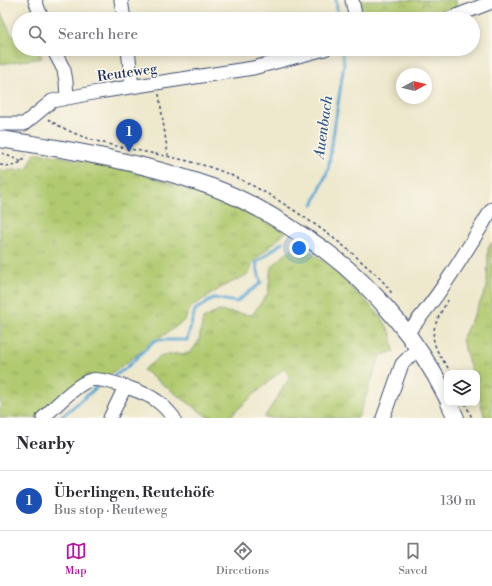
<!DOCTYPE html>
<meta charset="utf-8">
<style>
:root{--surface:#fff;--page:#f2f2f3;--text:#2b2b33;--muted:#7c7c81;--line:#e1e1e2;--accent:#b5179e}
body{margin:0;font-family:"Libre Bodoni",serif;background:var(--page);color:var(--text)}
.controls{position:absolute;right:12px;bottom:12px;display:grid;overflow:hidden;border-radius:8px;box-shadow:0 2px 10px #0003}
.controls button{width:36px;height:36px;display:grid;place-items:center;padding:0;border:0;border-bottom:1px solid var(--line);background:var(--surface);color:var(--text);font:20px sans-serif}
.compass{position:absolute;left:396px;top:68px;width:36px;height:36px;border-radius:50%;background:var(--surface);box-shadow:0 2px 10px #0003;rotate:82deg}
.you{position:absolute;left:299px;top:248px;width:14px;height:14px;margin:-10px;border:3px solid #fff;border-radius:50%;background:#1a73e8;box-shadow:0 0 0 6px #1a73e833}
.badge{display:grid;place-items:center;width:26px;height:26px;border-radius:50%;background:var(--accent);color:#fff;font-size:13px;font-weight:700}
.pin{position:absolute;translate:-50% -33px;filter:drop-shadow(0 1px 2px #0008)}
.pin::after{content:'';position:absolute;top:21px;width:14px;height:12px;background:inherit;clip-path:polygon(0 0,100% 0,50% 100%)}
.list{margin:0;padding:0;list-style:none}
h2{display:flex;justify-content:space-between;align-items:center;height:52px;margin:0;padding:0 16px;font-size:17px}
h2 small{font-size:13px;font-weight:400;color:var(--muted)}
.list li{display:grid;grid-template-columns:26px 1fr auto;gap:12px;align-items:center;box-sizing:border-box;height:60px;padding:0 16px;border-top:1px solid var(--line)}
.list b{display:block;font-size:15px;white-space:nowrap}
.list p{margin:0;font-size:13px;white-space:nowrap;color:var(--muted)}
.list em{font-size:13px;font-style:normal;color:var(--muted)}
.icon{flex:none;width:22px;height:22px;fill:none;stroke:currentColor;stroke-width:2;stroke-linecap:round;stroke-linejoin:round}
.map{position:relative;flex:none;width:492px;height:418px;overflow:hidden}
.search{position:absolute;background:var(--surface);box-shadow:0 2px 10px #0003;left:12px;right:12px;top:12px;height:44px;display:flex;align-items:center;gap:10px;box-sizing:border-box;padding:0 14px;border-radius:22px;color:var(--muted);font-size:15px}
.sheet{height:112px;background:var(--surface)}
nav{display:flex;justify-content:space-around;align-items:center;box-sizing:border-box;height:56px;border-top:1px solid var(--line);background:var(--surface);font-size:11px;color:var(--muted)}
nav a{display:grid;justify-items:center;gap:2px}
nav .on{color:var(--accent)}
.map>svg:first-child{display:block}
.grass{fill:url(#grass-tufts);stroke:#667c67}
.park{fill:url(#park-crowns);stroke:#667c67}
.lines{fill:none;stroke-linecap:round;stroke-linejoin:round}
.stream{stroke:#5ca7d4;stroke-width:3}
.minor-casing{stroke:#3b4b6f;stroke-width:15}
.major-casing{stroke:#3b4b6f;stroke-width:18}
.path{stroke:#3b4b6f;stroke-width:1.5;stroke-dasharray:3 3;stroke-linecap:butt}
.minor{stroke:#fff;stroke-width:13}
.major{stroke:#fff;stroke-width:16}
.labels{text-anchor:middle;stroke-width:3;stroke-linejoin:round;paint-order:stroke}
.street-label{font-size:14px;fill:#1b2f5e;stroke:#fbf7ec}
.water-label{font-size:15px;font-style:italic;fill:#325987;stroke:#fbf7ec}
</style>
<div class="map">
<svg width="492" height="418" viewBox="0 0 492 418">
<defs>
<pattern id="grass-tufts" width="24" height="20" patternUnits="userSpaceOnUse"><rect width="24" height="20" fill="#b1ca70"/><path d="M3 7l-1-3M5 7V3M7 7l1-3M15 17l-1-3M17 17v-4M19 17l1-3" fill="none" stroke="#8fa45f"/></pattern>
<pattern id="park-crowns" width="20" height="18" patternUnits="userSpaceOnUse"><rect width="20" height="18" fill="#b1ca70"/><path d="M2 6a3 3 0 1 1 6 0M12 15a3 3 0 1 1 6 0" fill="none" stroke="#8fa45f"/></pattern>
</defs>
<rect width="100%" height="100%" fill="#fbf7ec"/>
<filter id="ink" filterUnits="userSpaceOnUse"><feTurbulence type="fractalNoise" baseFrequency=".025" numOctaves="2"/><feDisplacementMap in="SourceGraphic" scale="8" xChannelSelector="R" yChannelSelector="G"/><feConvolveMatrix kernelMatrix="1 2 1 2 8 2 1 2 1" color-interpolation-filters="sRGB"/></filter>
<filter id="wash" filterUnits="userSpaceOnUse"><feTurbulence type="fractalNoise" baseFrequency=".012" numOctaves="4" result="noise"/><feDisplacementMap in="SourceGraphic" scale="16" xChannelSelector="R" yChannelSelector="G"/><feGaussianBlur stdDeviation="0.9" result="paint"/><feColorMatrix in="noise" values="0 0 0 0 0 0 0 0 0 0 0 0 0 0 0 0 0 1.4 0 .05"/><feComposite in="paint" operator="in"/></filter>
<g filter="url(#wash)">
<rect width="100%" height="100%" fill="#eee8cd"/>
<path class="grass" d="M 0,11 L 12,36 L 19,34 L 19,49 L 39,49 L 42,58 L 0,64 Z
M 36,152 L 125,169 L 206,194 L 272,224 L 286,232 L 253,262 L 249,274 L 224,286 L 191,307 L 185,320 L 109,375 L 87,376 L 40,418 L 0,418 L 0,169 L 5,171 L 27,169 Z
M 297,242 L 326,263 L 367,302 L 383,319 L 391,334 L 394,351 L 380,356 L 358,418 L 264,418 L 290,377 L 284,368 L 228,418 L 209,418 L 143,370 L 162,355 L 190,353 L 199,341 L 203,319 L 219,311 L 252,315 L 268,293 L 271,267 L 290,250 Z
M 492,242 L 492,418 L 485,418 L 477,391 L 477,373 L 472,373 L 462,339 L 487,288 L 488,248 Z"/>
<path class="park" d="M 356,0 L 456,0 L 456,11 L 427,19 L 363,19 Z"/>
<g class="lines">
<path class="stream" d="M 336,0 L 338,19
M 313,205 L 328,170 L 344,64 L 342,49
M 114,376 L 125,369 L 155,340 L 187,340 L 195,310 L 214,298 L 236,302 L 261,283 L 256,263 L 283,242
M 60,418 L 97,387"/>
</g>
</g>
<g filter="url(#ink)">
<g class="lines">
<g class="minor-casing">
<path id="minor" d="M 35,0 L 42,19
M 121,0 L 124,19
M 352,0 L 356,19
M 448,19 L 492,2
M 53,49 L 64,70 L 66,81 L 67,98
M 128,49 L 132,87
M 0,124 L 24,124 L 52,101 L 98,92 L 253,68 L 325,49
M 407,333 C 440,296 466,251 492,209
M 43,418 C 54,408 77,383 91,380 C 103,377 147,393 157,401 C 163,405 169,412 174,418
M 110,418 L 125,387
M 383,418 L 402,364 L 417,349"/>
</g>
<g class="major-casing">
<path id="major" d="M 0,139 C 72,150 143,162 212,187 C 242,198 270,214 297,232 C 307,238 318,245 327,252 C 376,289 420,343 447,398
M 449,403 L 456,418"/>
</g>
<path class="path" d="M 380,49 L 389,54
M 159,94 L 168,155
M 48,119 C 90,148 146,149 195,163 C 232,172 264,191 295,211 C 319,227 342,243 363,263 C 373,272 385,281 392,294
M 2,153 L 22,162
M 0,165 L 12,166 L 22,162 L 25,155
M 448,300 C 441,313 429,329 435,345 C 438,355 446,364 451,373
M 465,403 L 472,418"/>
<use href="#minor" class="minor"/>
<use href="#major" class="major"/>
</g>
</g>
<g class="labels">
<g class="street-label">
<text transform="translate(127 72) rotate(-8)" y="5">Reuteweg</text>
</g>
<g class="water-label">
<text transform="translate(323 127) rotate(-82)" y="5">Auenbach</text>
</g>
</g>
</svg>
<div class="controls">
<button><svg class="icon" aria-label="layers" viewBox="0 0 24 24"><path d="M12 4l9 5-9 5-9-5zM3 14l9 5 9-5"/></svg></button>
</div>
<svg class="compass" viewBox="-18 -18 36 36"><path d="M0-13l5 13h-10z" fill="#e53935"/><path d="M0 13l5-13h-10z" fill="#7c7c81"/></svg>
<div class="you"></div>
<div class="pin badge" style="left:129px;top:152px;background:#1a4fb4">1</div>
<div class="search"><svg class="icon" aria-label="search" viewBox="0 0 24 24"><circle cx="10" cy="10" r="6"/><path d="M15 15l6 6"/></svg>Search here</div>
</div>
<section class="sheet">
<h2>Nearby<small></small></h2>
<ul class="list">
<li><span class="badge" style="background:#1a4fb4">1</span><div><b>Überlingen, Reutehöfe</b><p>Bus stop · Reuteweg</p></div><em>130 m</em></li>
</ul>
</section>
<nav>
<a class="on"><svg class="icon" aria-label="map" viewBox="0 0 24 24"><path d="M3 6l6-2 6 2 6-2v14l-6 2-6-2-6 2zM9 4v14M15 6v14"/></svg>Map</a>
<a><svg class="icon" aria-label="directions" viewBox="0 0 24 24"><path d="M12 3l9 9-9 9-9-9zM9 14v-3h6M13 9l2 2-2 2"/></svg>Directions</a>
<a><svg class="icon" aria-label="saved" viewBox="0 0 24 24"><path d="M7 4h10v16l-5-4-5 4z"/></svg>Saved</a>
</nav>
